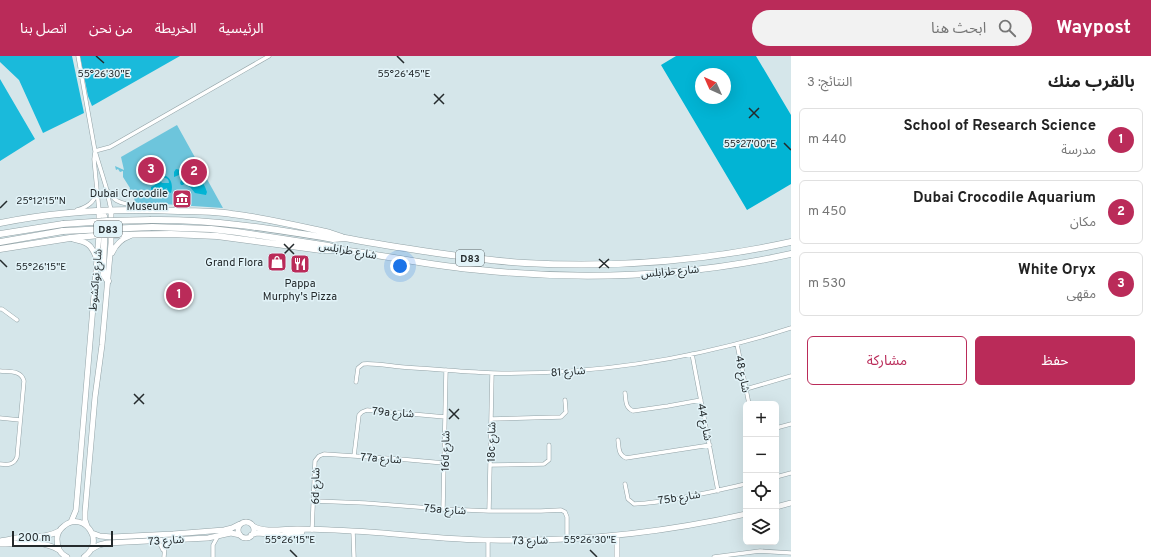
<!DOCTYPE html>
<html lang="ar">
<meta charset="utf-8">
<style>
:root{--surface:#fff;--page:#f2f2f2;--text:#222;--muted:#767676;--line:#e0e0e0;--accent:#ba2b59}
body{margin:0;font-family:Overpass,"Noto Sans Arabic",sans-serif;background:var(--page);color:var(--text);direction:rtl}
.controls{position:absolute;right:12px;bottom:12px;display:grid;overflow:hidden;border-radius:6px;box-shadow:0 4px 16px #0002}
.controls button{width:36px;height:36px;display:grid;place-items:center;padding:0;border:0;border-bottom:1px solid var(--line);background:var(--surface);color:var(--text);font:20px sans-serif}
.compass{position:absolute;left:695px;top:12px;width:36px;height:36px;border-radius:50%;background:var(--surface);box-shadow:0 4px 16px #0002;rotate:315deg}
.scale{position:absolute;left:12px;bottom:10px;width:101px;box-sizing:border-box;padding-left:4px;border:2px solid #242a2c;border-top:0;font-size:11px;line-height:14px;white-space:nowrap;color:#242a2c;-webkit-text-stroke:3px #e2f3f8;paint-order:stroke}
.you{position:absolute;left:400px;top:210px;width:14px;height:14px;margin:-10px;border:3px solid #fff;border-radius:50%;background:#1a73e8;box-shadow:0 0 0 6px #1a73e833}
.badge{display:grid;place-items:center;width:26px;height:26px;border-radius:50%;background:var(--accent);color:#fff;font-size:13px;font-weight:700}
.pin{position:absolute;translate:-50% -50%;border:2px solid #fff;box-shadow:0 1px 4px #0006}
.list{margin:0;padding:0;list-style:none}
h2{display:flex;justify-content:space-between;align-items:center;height:52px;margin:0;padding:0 16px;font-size:17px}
h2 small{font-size:13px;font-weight:400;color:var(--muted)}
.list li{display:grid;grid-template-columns:26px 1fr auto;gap:12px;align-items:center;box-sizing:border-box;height:64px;margin:0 8px 8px;padding:0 8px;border:1px solid var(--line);border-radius:6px}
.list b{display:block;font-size:15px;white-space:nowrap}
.list p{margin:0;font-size:13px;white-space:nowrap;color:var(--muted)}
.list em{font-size:13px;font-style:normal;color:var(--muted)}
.actions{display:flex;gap:8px;padding:12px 16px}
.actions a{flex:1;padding:9px 0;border:1px solid var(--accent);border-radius:6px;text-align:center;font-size:14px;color:var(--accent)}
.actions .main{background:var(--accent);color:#fff}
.icon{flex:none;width:22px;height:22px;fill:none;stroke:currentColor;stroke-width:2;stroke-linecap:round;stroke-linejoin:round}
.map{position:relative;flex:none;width:791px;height:501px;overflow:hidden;direction:ltr}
header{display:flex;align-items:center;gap:24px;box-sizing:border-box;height:56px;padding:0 20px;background:var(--accent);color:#fff}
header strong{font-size:19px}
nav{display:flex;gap:22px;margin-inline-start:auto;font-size:14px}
.search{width:280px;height:36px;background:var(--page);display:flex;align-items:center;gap:10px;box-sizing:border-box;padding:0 14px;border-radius:22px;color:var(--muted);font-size:15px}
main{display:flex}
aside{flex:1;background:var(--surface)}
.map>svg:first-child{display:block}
.green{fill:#6dc5dc}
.forest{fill:#1abadb}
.water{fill:#02b4d4;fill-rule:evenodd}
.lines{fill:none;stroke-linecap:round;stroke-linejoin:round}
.street-casing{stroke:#93a3a7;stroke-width:4.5}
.secondary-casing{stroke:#93a3a7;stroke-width:6}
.highway-casing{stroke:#93a3a7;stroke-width:7}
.street{stroke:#fff;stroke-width:3.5}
.secondary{stroke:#fff;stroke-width:5}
.highway{stroke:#fff;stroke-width:6}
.highway-bridge-casing{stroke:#93a3a7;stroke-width:7;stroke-linecap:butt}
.highway-bridge{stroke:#fff;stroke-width:6}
.ticks{fill:none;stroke:#242a2c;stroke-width:1.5}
.labels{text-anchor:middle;stroke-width:3;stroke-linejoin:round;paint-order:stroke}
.shield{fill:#e2f3f8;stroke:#5d6669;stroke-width:1}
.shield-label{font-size:10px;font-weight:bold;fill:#242a2c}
.poi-label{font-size:11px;fill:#242a2c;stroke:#e2f3f8;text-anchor:end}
.street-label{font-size:11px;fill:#242a2c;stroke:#e2f3f8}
.ticks-label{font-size:10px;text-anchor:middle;fill:#242a2c;stroke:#e2f3f8;stroke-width:3;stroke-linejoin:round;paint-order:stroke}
</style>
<header>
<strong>Waypost</strong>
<div class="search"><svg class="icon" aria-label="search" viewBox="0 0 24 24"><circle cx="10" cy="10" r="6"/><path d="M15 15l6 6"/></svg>ابحث هنا</div>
<nav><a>الرئيسية</a><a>الخريطة</a><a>من نحن</a><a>اتصل بنا</a></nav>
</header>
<main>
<aside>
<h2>بالقرب منك<small>النتائج: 3</small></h2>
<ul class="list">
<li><span class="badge">1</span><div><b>School of Research Science</b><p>مدرسة</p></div><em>440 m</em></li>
<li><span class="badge">2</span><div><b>Dubai Crocodile Aquarium</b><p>مكان</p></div><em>450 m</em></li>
<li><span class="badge">3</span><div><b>White Oryx</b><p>مقهى</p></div><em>530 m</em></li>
</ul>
<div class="actions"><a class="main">حفظ</a><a>مشاركة</a></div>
</aside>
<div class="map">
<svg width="791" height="501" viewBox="0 0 791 501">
<rect width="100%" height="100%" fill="#d5e6ea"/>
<path class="green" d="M 177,69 L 223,152 L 148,147 L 148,149 L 135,148 L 134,141 L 129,136 L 130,132 L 123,121 L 123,115 L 120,116 L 118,113 L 116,114 L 115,110 L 124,114 L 121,101 Z"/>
<path class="forest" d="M 0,0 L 72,0 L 84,57 L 43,77 L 19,24 L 0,6 Z
M 80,0 L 180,0 L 92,50 L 88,40 Z
M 0,23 L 35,83 L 0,105 Z"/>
<path class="water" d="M 676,0 L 756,0 L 791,59 L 791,128 L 747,154 L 661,9 ZM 701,18 L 725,18 L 725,42 L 701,42 Z
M 186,112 L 188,120 L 191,124 C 201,125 203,124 207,136 L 206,139 L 195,137 L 190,131 L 186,129 L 185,127 L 183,129 L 181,129 L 180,127 L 182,122 L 181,119 L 179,119 L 174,121 L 174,116 L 176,113 L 181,114 Z
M 166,120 C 172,123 173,131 171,137 L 168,136 L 167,132 L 157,137 L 153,136 L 151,136 L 151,131 L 155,129 L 158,123 L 159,123 L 162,127 L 169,127 C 169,121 164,122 161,121 Z"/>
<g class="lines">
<g class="street-casing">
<path id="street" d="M 78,0 L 95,95 L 106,131 L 111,154
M 95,95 L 110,91 L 269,0
M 95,96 L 94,103 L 99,155
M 108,135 C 118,151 125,145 138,152
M 77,154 C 87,151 94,147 97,136
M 0,253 L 2,253 L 17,264
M 737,288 L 749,348
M 692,298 L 718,435
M 0,315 C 9,316 21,314 24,325 L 17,401 C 14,409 8,409 0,408
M 356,326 L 358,312 L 363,308 C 376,307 389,310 402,311 C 433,313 463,316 493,317 C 594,319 694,303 791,272
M 746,333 L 791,320
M 625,337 C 626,344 625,352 633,355 L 668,350 L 701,344
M 0,362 L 20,364
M 491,363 L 561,361 L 566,356 L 565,344
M 776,372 L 791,368
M 618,384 C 619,391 618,399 626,402 L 710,389
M 354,400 L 359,359 L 362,356 L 367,354 L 445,361
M 490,409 L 544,408 L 549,404 L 549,389
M 776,421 L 791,417
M 625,428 L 628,443 L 634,448 C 670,446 710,436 746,428
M 314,445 L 365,447 L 443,453 L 489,455 L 541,455 L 561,454 L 565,456 L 567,461 L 567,483
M 443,453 L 446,314
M 489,455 L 492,317
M 312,474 L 315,405 L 319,400 L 324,398 L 399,403 L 444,407
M 353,475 L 354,501
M 488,484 L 488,501
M 156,485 L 160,488 L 163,494
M 164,501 L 165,490 L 170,484
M 213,501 L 213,489 L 218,480
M 714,501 L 760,495 L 791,497"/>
</g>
<g class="secondary-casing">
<path id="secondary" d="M 73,183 C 87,186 91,188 96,201
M 112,197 C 116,188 121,183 130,180
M 776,451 L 791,447
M 71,466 L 76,454 L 99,179 L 99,155
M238 474a8 8 0 1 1 16 0a8 8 0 1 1-16 0Z
M 87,470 L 85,464 L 85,456 L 95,341 L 102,289 L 111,187 L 111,154
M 253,470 C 265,477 283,473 297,473 C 315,473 334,474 352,475 C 398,477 444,484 491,484 C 577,486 662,477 746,458
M 92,477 L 100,480 L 112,481 L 173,478 L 224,474 L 232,472 L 240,468
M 251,479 L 257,477 L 282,479 L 302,476
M 0,485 C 7,484 15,482 22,481 C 35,480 47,482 59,475
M 0,488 C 20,488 41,483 59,494
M 92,493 L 99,489 L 107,487 L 208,482 L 231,477 L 240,479
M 67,501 C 60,498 57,491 57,483 C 57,478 60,473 64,470 C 83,454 107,485 84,501
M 617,501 L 617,479"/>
</g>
<g class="highway-casing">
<path id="highway" d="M 99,155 L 104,160 L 105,164 L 103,214 L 104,219 L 108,225
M 151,164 C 212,163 273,173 333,183 L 345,182 C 371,187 397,191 423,195 C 457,200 491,205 525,207 C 614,212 704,205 791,186
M 0,167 C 59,155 118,152 178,155 C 196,155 214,155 232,158 C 265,162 298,170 330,177 L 342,181
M 152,171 L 211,173 L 237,176 L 329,190 L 342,194 C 388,200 434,210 480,214 C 583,225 690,220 791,198
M 0,178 L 63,168
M 0,186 L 63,175
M 0,193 L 70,182 L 99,179 L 171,178 L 217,180 L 321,194 L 338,194"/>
</g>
<use href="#street" class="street"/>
<use href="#secondary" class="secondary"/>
<use href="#highway" class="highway"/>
<g class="highway-bridge-casing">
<path id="highway-bridge" d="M 63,168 L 107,165 L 151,164
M 63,175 L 152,171"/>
</g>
<use href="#highway-bridge" class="highway-bridge"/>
</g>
<path class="ticks" d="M 96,0 L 104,7M 397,0 L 404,7M 434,38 L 444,48M 434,48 L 444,38M 749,52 L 759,62M 749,62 L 759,52M 784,87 L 791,94M 0,152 L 7,145M 284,188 L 294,198M 284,198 L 294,188M 599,203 L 609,212M 0,204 L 7,211M 599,212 L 609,203M 134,338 L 144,348M 134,348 L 144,338M 449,353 L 459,363M 449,363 L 459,353M 290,494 L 297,501M 590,494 L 597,501"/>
<defs>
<g id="museum-square" transform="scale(1)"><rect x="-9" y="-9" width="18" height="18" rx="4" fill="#ba2b59" stroke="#e2f3f8"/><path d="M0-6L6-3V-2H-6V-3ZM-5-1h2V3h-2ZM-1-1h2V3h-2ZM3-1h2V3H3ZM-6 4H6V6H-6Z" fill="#fff"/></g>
<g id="shop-square" transform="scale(1)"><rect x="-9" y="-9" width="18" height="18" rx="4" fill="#ba2b59" stroke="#e2f3f8"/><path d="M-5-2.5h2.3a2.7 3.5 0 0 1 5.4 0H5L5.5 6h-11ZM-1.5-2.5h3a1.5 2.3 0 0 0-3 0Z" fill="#fff"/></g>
<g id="restaurant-square" transform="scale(1)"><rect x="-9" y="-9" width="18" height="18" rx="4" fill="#ba2b59" stroke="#e2f3f8"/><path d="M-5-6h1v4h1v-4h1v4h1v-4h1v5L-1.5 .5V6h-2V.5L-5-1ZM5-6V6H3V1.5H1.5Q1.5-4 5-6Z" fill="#fff"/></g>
</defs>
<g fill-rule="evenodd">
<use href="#museum-square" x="182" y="143"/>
<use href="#shop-square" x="277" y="206"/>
<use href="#restaurant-square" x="300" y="208"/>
</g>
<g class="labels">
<g class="shield">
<rect x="94" y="165" width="28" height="16" rx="3"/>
<rect x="456" y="194" width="28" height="16" rx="3"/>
</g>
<g class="shield-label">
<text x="108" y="177">D83</text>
<text x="470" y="206">D83</text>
</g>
<g class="poi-label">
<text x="168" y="141">Dubai Crocodile<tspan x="168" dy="13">Museum</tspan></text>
<text x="263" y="210">Grand Flora</text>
<text x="300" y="231" text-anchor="middle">Pappa<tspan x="300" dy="13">Murphy's Pizza</tspan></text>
</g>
<g class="street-label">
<text transform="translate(348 194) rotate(10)" y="4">شارع طرابلس</text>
<text transform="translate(670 215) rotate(-5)" y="4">شارع طرابلس</text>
<text transform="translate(95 224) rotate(-85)" y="4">شارع نواكشوط</text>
<text transform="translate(568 315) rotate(-4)" y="4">شارع 81</text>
<text transform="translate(743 318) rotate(79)" y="4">شارع 48</text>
<text transform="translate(393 356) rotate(4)" y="4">79a شارع</text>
<text transform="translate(705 366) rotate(79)" y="4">شارع 44</text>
<text transform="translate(491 386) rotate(-89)" y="4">18c شارع</text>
<text transform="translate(445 395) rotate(-89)" y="4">16d شارع</text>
<text transform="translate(381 402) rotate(4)" y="4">77a شارع</text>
<text transform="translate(315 430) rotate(-89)" y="4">6d شارع</text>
<text transform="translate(679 441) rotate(-9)" y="4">75b شارع</text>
<text transform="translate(445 453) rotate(4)" y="4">75a شارع</text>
<text transform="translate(166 484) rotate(-4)" y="4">شارع 73</text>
<text transform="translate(530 484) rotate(-1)" y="4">شارع 73</text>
</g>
</g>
<g class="ticks-label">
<text x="104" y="21">55°26'30"E</text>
<text x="404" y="21">55°26'45"E</text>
<text x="750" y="91">55°27'00"E</text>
<text x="41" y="148">25°12'15"N</text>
<text x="41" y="214">55°26'15"E</text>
<text x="290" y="487">55°26'15"E</text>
<text x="590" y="487">55°26'30"E</text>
</g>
</svg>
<div class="controls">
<button>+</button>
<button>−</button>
<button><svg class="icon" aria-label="locate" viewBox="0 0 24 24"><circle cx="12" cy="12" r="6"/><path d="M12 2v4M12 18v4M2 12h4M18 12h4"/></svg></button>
<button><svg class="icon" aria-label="layers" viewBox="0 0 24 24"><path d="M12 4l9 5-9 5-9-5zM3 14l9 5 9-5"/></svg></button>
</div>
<svg class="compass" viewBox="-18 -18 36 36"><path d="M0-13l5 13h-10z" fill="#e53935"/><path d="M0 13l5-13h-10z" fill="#767676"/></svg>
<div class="scale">200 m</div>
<div class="you"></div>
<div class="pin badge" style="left:179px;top:239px">1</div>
<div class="pin badge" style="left:194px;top:116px">2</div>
<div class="pin badge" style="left:151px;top:114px">3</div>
</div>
</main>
